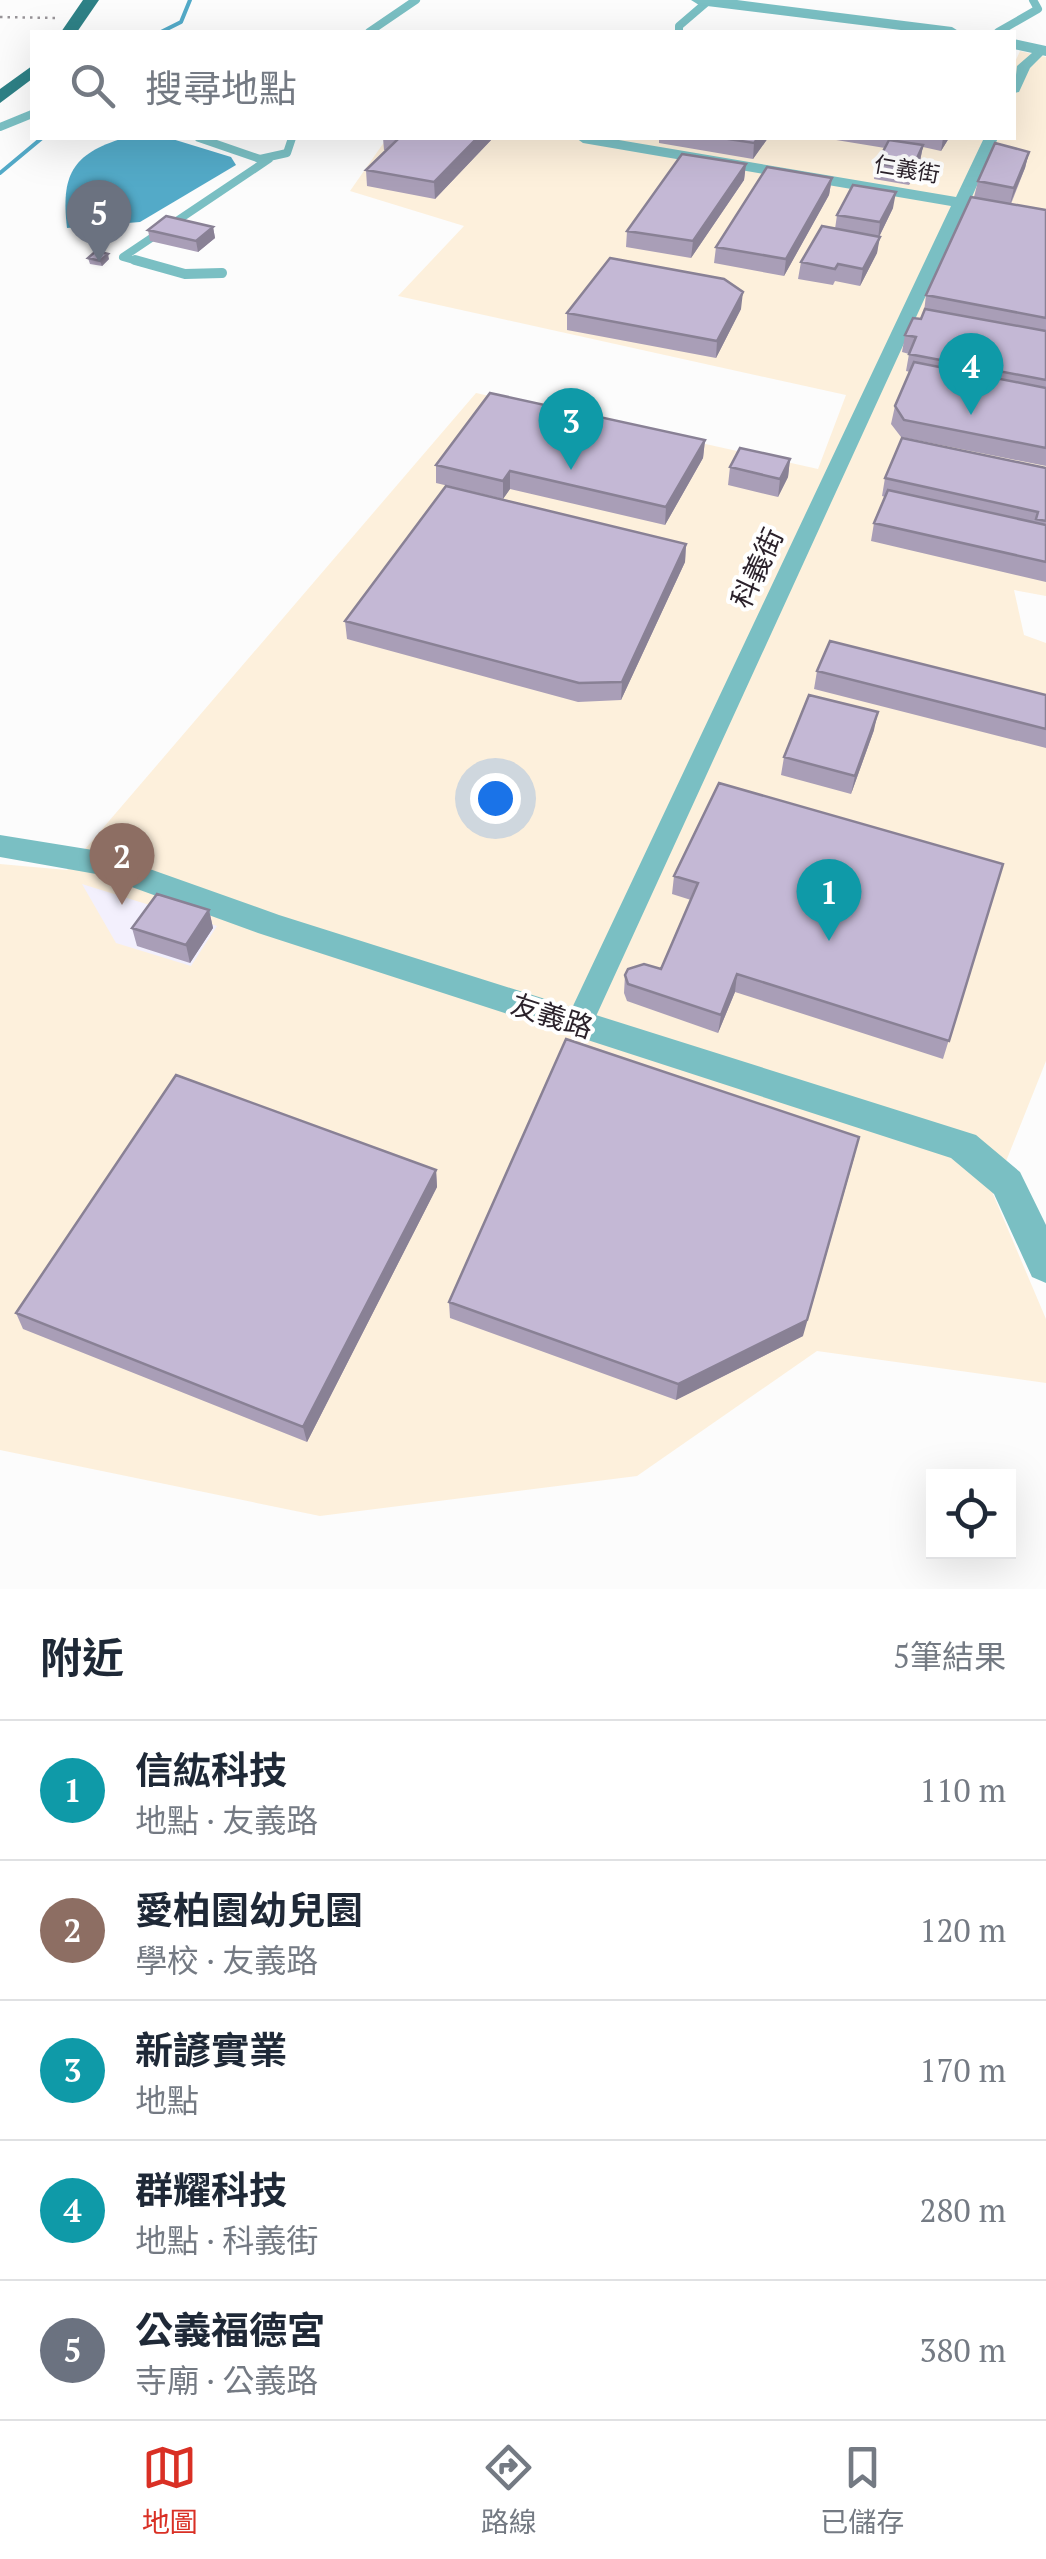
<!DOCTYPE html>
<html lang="zh-TW">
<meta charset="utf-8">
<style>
:root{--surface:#fff;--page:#f6f6f7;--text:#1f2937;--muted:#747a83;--line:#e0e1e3;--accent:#d93025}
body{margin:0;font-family:"PT Serif","Noto Sans TC",serif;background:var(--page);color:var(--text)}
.controls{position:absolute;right:30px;bottom:30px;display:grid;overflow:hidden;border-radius:0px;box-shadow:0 10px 40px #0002}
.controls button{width:90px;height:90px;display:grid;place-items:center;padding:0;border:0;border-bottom:2px solid var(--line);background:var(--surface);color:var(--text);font:50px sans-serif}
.you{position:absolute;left:495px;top:798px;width:35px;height:35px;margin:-25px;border:8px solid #fff;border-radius:50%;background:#1a73e8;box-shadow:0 0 0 15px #1a73e833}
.badge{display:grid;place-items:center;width:65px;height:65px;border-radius:50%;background:var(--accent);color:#fff;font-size:32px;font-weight:700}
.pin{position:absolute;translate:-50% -82px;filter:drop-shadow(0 2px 5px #0008)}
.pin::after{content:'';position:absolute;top:52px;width:35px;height:30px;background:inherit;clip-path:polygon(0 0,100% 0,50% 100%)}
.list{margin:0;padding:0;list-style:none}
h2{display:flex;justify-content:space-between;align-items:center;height:130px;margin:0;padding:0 40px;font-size:42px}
h2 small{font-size:32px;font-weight:400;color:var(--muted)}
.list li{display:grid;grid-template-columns:65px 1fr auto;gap:30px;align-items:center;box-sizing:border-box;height:140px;padding:0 40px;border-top:2px solid var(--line)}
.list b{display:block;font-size:38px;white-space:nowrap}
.list p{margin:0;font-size:32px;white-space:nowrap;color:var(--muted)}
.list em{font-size:32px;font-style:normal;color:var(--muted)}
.icon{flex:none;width:55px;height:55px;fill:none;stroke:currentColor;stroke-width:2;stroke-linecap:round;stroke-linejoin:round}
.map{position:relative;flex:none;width:1046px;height:1589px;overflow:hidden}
.search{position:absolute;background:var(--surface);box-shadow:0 10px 40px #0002;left:30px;right:30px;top:30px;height:110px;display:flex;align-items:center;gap:25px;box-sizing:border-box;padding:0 35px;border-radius:0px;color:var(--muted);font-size:38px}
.sheet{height:830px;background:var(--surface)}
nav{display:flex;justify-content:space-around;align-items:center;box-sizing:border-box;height:140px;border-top:2px solid var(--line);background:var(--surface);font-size:28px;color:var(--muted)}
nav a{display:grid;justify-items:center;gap:5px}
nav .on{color:var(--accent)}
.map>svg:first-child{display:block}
.industrial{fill:#fdf0dc}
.education{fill:#f3f0fd}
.water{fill:#53aac8}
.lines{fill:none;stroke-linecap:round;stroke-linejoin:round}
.stream{stroke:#53aac8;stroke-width:4}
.path{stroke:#989498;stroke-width:2.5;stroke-dasharray:2.5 5;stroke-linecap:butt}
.service-far1{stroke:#7abfc3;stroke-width:8}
.service{stroke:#7abfc3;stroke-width:10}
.minor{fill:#7abfc3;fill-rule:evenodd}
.tertiary{fill:#7abfc3;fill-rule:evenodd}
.primary{fill:#2e8186;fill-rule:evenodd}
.wall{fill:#a99eb7}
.shaded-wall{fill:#898195}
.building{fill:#c4b8d5;stroke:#898195;stroke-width:2.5}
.labels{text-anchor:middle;stroke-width:8;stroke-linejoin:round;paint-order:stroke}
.far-street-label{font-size:22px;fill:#2b222b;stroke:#fff}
.street-label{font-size:28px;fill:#2b222b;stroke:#fff}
</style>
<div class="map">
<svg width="1046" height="1589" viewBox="0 0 1046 1589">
<rect width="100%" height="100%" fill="#fcfcfc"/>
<path class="industrial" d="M 1020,51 L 1046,57 L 1046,596 L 1014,590 L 1024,635 L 1046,643 L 1046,1061 L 993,1194 L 1046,1319 L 1046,1383 L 817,1351 L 637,1476 L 320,1516 L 0,1450 L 0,864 L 67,870 L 476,393 L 818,469 L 846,395 L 398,296 L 464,226 L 350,191 L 387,138 L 1014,138 L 1014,64 Z"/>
<path class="education" d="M 82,884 L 217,926 L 191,966 L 116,943 Z"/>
<path class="water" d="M 124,138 L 169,138 L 231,157 L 236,165 L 140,222 L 67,228 C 61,176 71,154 124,138 Z"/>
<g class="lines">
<path class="stream" d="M 161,32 L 181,22 L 190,0
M 0,173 L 42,138"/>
<path class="path" d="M 0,17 L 55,18"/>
<path class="service-far1" d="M 369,32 L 416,0
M 679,32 L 679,26 L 707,2
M 998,32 L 1038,9 L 1033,0
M 0,127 L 32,114
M 199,138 L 260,159 L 287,153 L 292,138
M 144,263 L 123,257 L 269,159"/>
<path class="service" d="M 135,260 L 185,274 L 222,273"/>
<path class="minor" d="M 1040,46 L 1046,52 L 1030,68 L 1019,92 L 1014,93 L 1017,66 Z
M 576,138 L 607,138 L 956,197 L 984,138 L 998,138 L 971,199 L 1046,212 L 1046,222 L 966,208 L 592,1025 L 588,1033 L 578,1037 L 568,1033 L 564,1025 L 951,206 L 583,143 Z"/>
<path class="tertiary" d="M 691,0 L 737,0 L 952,27 L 960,32 L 917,32 L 699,5 Z
M 1014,39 L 1046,46 L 1046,56 L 1014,49 Z
M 0,835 L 99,851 L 279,915 L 976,1135 L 1020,1172 L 1046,1225 L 1046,1283 L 1032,1277 L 994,1194 L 951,1158 L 258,933 L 96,874 L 0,857 Z"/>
<path class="primary" d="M 83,0 L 99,0 L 77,32 L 61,32 Z
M 32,66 L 32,79 L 0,103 L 0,89 Z"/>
</g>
<path class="wall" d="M 383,138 L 493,138 L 435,199 L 367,186 L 366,170 L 386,150 L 384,150 Z
M 659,138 L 768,138 L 753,159 L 659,143 Z
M 824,138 L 949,138 L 941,151 L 923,147 L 920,161 L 909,185 L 874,179 L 877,163 L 885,148 Z
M 1029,152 L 1025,168 L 1011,204 L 1046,210 L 1046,466 L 901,437 L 891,424 L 895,406 L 910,372 L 906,371 L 909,354 L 902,352 L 905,335 L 921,319 L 924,312 L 926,295 L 974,197 L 978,181 Z
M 746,164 L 744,180 L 691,258 L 626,247 L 627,231 Z
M 832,178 L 829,195 L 784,276 L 714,263 L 716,247 Z
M 893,208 L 879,237 L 877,253 L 860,286 L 835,281 L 833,285 L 798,279 L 801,262 L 835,229 L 837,215 Z
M 213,227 L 215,238 L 198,252 L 150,241 L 148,230 Z
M 88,258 L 109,259 L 102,266 L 90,264 Z
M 741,309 L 716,358 L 567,330 L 567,313 Z
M 705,440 L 703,458 L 665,525 L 510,489 L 503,499 L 436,483 L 436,465 Z
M 790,459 L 788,477 L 778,497 L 728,485 L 730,467 Z
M 1046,468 L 1046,582 L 871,541 L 874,523 L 885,497 L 882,496 L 885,478 Z
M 686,544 L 685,562 L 621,700 L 578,702 L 347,639 L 345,621 Z
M 817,671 L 1046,695 L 1046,748 L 814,689 Z
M 874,730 L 851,794 L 781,775 L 784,757 Z
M 1003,864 L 943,1059 L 735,992 L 718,1033 L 627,1001 L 624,993 L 625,975 L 661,969 L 691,900 L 672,894 L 674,876 Z
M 209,910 L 213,928 L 190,963 L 137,946 L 132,928 Z
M 436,1170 L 437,1187 L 307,1442 L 23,1329 L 16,1313 Z
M 449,1302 L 803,1336 L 676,1400 L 450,1318 Z"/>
<path class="shaded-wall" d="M 477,138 L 493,138 L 435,199 L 434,182 Z
M 758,138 L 768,138 L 753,159 L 754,143 Z
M 943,138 L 949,138 L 941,151 Z
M 923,145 L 920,161 L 909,185 L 912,169 Z
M 1029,152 L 1025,168 L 1010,204 L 1014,188 Z
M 746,164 L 744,180 L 691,258 L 693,241 Z
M 832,178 L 829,195 L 784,276 L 786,259 Z
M 896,192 L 893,208 L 878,239 L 880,222 Z
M 213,227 L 215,238 L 198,252 L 196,241 Z
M 880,237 L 877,253 L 860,286 L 863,269 Z
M 108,254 L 109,259 L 102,266 L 100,261 Z
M 743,292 L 741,309 L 716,358 L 717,341 Z
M 705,440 L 703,458 L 665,525 L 666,507 Z
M 790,459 L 788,477 L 778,497 L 780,479 Z
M 510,471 L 510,489 L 503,499 L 503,481 Z
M 686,544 L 685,562 L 621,700 L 622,682 Z
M 878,712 L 874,730 L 851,794 L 855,776 Z
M 209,910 L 213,928 L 190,963 L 186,945 Z
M 737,974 L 735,992 L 718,1033 L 721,1015 Z
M 855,1154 L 803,1336 L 676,1400 L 678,1384 Z
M 436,1170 L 437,1187 L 307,1442 L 303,1427 Z"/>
<path class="building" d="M 399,138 L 477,138 L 434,182 L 366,170 Z
M 722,138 L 758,138 L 754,143 Z
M 889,140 L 923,145 L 912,169 L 877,163 Z
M 995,143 L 1029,152 L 1014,188 L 978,181 Z
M 682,154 L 746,164 L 693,241 L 627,231 Z
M 767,167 L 832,178 L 786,259 L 716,247 Z
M 853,185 L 896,192 L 880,222 L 837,215 Z
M 971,197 L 1046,210 L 1046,318 L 926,295 Z
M 166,216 L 213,227 L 196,241 L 148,230 Z
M 822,226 L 880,237 L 863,269 L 838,264 L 835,269 L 801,262 Z
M 96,251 L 108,254 L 100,261 L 88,258 Z
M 610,258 L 724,279 L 743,292 L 717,341 L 567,313 Z
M 925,309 L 1046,331 L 1046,380 L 909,354 L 916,337 L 905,335 L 913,318 L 921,319 Z
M 914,362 L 1046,388 L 1046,448 L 904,420 L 895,406 Z
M 490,393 L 705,440 L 666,507 L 510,471 L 503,481 L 436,465 Z
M 902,438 L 1046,468 L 1046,521 L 1036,519 L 1038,512 L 885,478 Z
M 740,448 L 790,459 L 780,479 L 730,467 Z
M 446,486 L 686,544 L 622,682 L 579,683 L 345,621 Z
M 888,490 L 1046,525 L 1046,562 L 874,523 Z
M 830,641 L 1046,695 L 1046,729 L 817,671 Z
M 809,695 L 878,712 L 855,776 L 784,757 Z
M 719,783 L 1003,864 L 949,1041 L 737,974 L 721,1015 L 628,984 L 625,975 L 628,969 L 644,964 L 661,969 L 698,883 L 674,876 Z
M 157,894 L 209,910 L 186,945 L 132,928 Z
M 566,1039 L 859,1137 L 807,1320 L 678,1384 L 449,1302 Z
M 176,1075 L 436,1170 L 303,1427 L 16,1313 Z"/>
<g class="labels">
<g class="far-street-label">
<text transform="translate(907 169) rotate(10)" y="8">仁義街</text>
</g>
<g class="street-label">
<text transform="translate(757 568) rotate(-65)" y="10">科義街</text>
<text transform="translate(552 1016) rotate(18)" y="10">友義路</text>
</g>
</g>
</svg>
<div class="controls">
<button><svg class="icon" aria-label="locate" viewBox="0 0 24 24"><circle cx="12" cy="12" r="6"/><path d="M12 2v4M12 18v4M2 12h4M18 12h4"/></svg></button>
</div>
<div class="you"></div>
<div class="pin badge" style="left:829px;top:941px;background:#0f9aa8">1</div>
<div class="pin badge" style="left:122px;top:905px;background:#8d6e63">2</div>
<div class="pin badge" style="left:571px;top:470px;background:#0f9aa8">3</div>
<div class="pin badge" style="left:971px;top:415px;background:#0f9aa8">4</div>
<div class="pin badge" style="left:99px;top:262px;background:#6b7280">5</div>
<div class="search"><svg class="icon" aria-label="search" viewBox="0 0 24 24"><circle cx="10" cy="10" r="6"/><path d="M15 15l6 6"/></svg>搜尋地點</div>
</div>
<section class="sheet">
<h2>附近<small>5筆結果</small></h2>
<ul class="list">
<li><span class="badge" style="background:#0f9aa8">1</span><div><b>信紘科技</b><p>地點 · 友義路</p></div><em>110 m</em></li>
<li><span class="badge" style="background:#8d6e63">2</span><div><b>愛柏園幼兒園</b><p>學校 · 友義路</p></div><em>120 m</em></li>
<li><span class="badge" style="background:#0f9aa8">3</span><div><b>新諺實業</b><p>地點</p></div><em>170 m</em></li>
<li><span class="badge" style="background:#0f9aa8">4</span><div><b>群耀科技</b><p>地點 · 科義街</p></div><em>280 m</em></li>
<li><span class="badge" style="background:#6b7280">5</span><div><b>公義福德宮</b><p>寺廟 · 公義路</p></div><em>380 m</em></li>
</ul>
</section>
<nav>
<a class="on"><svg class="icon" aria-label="map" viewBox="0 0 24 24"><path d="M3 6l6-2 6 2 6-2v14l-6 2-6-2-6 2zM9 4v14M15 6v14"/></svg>地圖</a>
<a><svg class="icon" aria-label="directions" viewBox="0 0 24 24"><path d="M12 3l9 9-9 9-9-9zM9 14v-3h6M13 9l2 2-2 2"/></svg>路線</a>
<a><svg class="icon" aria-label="saved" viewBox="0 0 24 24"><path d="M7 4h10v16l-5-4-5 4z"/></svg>已儲存</a>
</nav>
